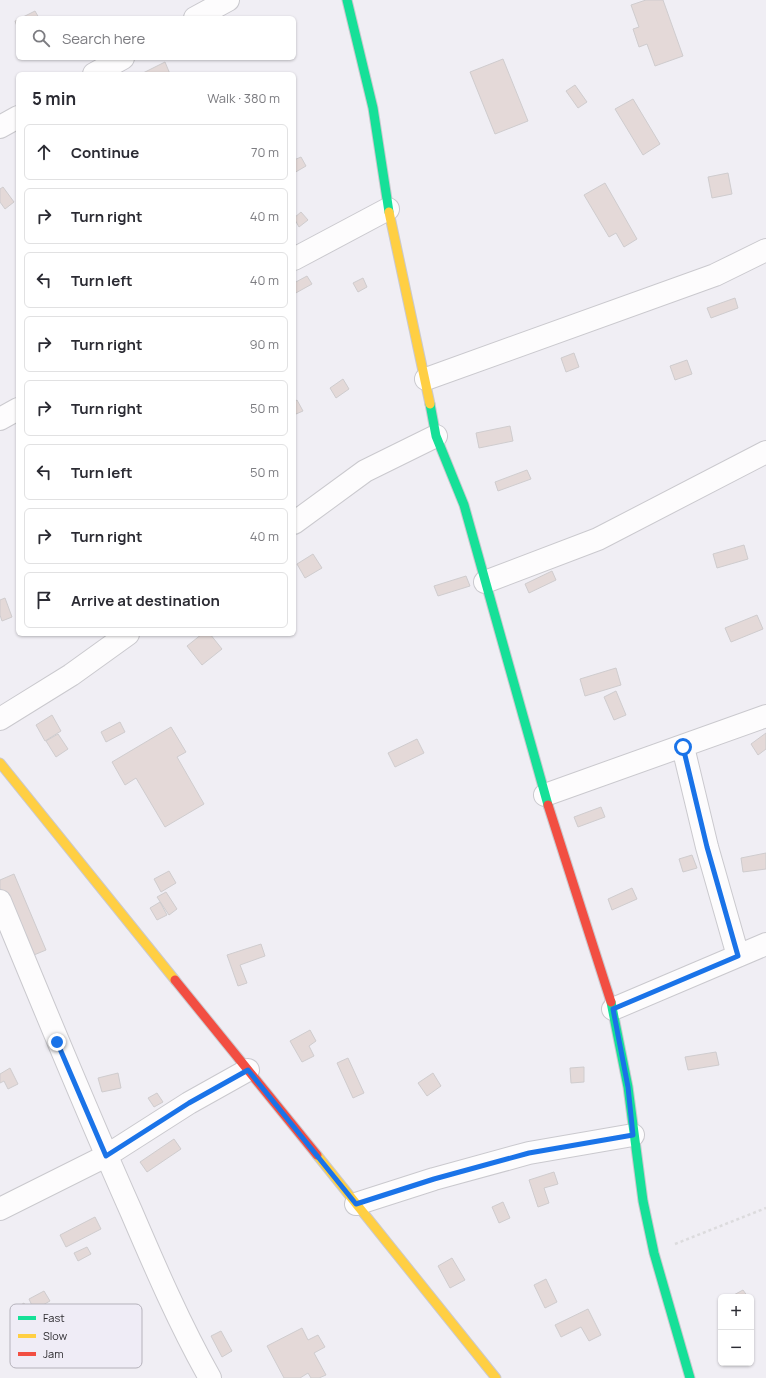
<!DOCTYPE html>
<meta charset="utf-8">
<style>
:root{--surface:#fff;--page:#f2f2f3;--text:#2b2b33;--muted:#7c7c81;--line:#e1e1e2}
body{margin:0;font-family:Manrope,sans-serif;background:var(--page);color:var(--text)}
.controls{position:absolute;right:12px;bottom:12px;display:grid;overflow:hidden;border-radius:6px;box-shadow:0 1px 3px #0004}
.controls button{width:36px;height:36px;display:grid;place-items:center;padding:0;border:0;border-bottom:1px solid var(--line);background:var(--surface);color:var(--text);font:20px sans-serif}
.stop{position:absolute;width:12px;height:12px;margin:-9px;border:3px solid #1a73e8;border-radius:50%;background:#fff}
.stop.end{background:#1a73e8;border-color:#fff;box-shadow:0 1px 4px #0008}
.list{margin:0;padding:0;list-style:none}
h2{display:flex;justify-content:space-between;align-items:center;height:52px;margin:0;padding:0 16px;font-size:17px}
h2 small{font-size:13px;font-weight:400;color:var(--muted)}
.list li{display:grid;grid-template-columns:26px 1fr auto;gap:12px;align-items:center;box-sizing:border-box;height:56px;margin:0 8px 8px;padding:0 8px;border:1px solid var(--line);border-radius:6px}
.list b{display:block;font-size:15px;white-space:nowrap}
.list em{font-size:13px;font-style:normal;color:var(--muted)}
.icon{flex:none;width:22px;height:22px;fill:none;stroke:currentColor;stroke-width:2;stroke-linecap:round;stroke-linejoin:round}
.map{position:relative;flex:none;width:766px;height:1378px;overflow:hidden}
.search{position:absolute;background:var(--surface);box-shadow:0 1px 3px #0004;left:16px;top:16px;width:280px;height:44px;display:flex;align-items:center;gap:10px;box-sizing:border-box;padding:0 14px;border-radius:6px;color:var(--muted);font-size:15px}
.panel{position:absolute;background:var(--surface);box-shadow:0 1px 3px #0004;left:16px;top:72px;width:280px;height:564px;border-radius:6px}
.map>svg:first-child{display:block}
.building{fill:#e4d9d8;stroke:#cfccce}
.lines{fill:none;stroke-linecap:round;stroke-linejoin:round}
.street-casing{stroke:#cac9ce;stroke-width:24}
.fast-casing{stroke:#cac9ce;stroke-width:11}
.slow-casing{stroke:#cac9ce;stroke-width:11}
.jam-casing{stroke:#cac9ce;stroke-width:11}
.path{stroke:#dcdbdd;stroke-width:2.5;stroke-dasharray:3 3;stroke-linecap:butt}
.street{stroke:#fdfcfd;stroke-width:22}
.fast{stroke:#16e098;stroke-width:9}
.slow{stroke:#ffcf43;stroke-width:9}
.jam{stroke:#f24e42;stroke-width:9}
.route{stroke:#1a73e8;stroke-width:5}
.key{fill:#efecf6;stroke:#b5b2bb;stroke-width:1}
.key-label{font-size:11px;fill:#2e2c30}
</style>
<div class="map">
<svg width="766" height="1378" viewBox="0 0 766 1378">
<rect width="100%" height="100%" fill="#f0eef4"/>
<path class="building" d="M 646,0 L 663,0 L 683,56 L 655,66 L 647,44 L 639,47 L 633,29 L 639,27 L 631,5 Z
M 35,11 L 39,18 L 21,18 Z
M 18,20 L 18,29 L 15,21 Z
M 503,59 L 528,121 L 495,134 L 470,72 Z
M 165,62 L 170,74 L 143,74 L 143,73 Z
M 575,85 L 587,102 L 578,108 L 566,91 Z
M 633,99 L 660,144 L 643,155 L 615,109 Z
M 301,157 L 306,166 L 294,173 L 294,160 Z
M 728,173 L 732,194 L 712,198 L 708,177 Z
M 605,183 L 637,239 L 624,247 L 616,233 L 609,237 L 584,195 Z
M 3,187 L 14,202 L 5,209 L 0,202 L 0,189 Z
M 301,212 L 308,220 L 299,227 L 294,218 Z
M 307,276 L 312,284 L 294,294 L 294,283 Z
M 363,278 L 367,287 L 358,292 L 353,283 Z
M 735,298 L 738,308 L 711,318 L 707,308 Z
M 574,353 L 579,367 L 566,372 L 561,358 Z
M 687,360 L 692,374 L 675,380 L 670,366 Z
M 343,379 L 349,389 L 336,398 L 330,388 Z
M 297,400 L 303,411 L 296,414 L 294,410 L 294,402 Z
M 510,426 L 513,441 L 479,448 L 476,433 Z
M 527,470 L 531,479 L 498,491 L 495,482 Z
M 744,545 L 748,559 L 717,568 L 713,554 Z
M 313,554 L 322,568 L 305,578 L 297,564 Z
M 552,571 L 556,580 L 529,593 L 525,584 Z
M 466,576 L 470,586 L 438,596 L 434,586 Z
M 5,598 L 12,617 L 2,621 L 0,615 L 0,600 Z
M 757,615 L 763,629 L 731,642 L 725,628 Z
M 202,634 L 210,634 L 222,649 L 202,665 L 187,646 Z
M 616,668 L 621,685 L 585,696 L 580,679 Z
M 616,691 L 626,715 L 614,720 L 604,697 Z
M 52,715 L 61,731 L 45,741 L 36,725 Z
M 120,722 L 125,732 L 106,742 L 101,732 Z
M 171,727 L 186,752 L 177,757 L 204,804 L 165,827 L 136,778 L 125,785 L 112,762 Z
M 766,733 L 766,749 L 758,755 L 751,744 Z
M 58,734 L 68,749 L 56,757 L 46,741 Z
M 417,739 L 424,753 L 395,767 L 388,753 Z
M 601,807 L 605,817 L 578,827 L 574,817 Z
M 766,853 L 766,869 L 743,872 L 741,858 Z
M 692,855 L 697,868 L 683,872 L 679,859 Z
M 169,871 L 176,883 L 161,892 L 154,879 Z
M 14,874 L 46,950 L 29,957 L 0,888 L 0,880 Z
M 632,888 L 637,899 L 612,910 L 608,899 Z
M 166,892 L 177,909 L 169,915 L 157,897 Z
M 160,902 L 167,915 L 157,920 L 150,908 Z
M 261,944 L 265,956 L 240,965 L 247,983 L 238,986 L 227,955 Z
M 310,1030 L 316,1041 L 309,1046 L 314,1056 L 302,1062 L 290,1041 Z
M 716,1052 L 719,1065 L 688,1070 L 685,1057 Z
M 348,1058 L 364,1093 L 353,1098 L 337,1063 Z
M 584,1067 L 584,1082 L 571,1083 L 570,1068 Z
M 10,1068 L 18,1084 L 8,1089 L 4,1081 L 0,1083 L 0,1074 Z
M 118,1073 L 121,1088 L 102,1092 L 98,1078 Z
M 433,1073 L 441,1086 L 427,1096 L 418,1083 Z
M 157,1093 L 163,1102 L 154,1107 L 148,1098 Z
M 174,1139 L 181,1149 L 147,1172 L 140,1162 Z
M 554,1172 L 558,1184 L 544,1188 L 549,1203 L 538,1207 L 529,1180 Z
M 503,1202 L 510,1218 L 499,1223 L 492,1207 Z
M 95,1217 L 101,1229 L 66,1247 L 60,1235 Z
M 87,1247 L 91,1254 L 78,1261 L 74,1253 Z
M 452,1258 L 465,1280 L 450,1288 L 438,1266 Z
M 546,1279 L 557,1302 L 545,1308 L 534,1285 Z
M 743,1290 L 748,1297 L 730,1297 Z
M 44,1291 L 50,1301 L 34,1310 L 29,1299 Z
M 24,1303 L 28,1311 L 18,1317 L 14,1309 Z
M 588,1309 L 601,1335 L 589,1341 L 581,1327 L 561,1337 L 555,1325 Z
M 302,1328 L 308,1340 L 318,1335 L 325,1347 L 314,1353 L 326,1375 L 319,1378 L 311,1378 L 308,1373 L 300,1378 L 284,1378 L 267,1346 Z
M 221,1331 L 232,1351 L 222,1357 L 211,1336 Z"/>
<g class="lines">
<g class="street-casing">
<path id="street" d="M 195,18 L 228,0
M 94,74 L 123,58
M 0,127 L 18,117
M 294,259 L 388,209
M 426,379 L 715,275 L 766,250
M 0,419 L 18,409
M 294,523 L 365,471 L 436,436
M 485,582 L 598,539 L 766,452
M 0,719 L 71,675 L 128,634
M 683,747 L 707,847 L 738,956
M 545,795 L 766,716
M 0,901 C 43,1005 85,1108 131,1211 C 155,1267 180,1325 210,1378
M 613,1009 L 766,944
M 356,1204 L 434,1179 L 529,1153 L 633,1135
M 0,1209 L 106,1156 L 189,1103 L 248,1070"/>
</g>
<g class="fast-casing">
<path id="fast" d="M 347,0 L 373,108 L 389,212
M 430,404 L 436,436 L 464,505 L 548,805
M 611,1002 L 628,1087 L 643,1201 L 654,1253 L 690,1378"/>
</g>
<g class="slow-casing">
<path id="slow" d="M 389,212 L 430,404
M 0,763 L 175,980
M 317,1155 L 496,1378"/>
</g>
<g class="jam-casing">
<path id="jam" d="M 548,805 L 611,1002
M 175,980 L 317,1155"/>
</g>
<path class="path" d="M 675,1244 L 766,1208"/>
<use href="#street" class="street"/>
<use href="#fast" class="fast"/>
<use href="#slow" class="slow"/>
<use href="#jam" class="jam"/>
</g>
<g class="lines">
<path class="route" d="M 57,1042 L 106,1156 L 189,1103 L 248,1070 L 356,1204 L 434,1179 L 529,1153 L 633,1135 L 628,1087 L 613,1009 L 738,956 L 707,847 L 683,747"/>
</g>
<rect x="10" y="1304" width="132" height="64" rx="6" class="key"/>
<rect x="18" y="1316" width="18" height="4" fill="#16e098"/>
<rect x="18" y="1334" width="18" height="4" fill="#ffcf43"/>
<rect x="18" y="1352" width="18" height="4" fill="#f24e42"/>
<g class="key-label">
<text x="43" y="1322">Fast</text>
<text x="43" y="1340">Slow</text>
<text x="43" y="1358">Jam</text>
</g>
</svg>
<div class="controls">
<button>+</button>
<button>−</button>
</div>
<div class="stop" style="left:683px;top:747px"></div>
<div class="stop end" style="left:57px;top:1042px"></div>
<div class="search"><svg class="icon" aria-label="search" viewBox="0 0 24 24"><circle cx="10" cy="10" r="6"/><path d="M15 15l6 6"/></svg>Search here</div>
<section class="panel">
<h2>5 min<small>Walk · 380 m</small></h2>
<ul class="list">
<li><svg class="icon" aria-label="ahead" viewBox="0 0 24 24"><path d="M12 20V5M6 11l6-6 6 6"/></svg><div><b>Continue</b></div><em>70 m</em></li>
<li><svg class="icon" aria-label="right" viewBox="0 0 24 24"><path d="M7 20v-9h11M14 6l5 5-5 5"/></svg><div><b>Turn right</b></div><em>40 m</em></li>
<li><svg class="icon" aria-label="left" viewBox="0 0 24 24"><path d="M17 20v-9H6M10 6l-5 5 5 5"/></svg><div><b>Turn left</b></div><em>40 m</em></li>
<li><svg class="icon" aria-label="right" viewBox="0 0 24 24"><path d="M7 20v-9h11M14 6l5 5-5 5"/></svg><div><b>Turn right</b></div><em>90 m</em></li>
<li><svg class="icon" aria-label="right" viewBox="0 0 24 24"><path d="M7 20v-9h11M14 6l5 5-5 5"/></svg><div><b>Turn right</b></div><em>50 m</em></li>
<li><svg class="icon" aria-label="left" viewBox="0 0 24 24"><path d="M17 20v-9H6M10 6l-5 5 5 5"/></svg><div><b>Turn left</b></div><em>50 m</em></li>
<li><svg class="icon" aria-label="right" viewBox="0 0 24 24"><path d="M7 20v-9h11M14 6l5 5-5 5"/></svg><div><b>Turn right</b></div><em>40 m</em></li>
<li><svg class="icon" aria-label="arrive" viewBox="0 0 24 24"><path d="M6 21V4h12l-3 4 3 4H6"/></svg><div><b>Arrive at destination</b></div></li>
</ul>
</section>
</div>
